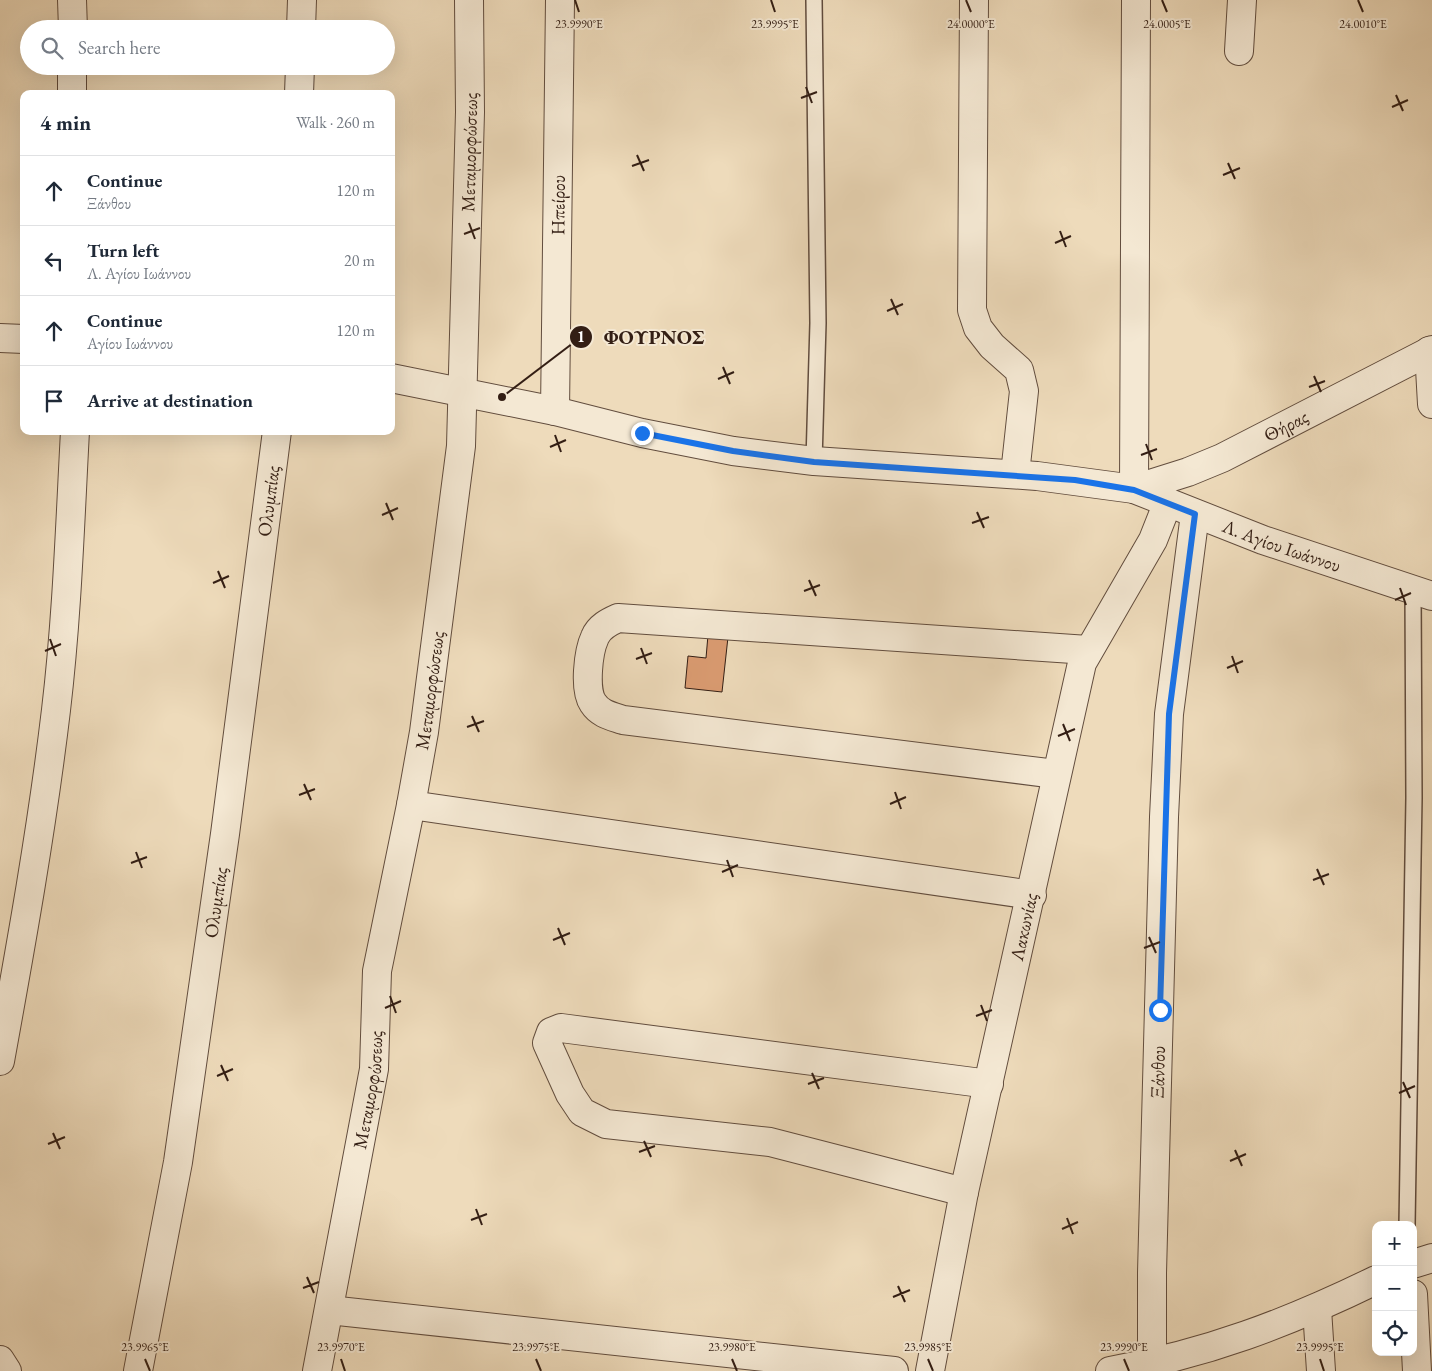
<!DOCTYPE html>
<meta charset="utf-8">
<style>
:root{--surface:#fff;--page:#f2f2f3;--text:#1f2937;--muted:#747a83;--line:#e0e1e3}
body{margin:0;font-family:"EB Garamond",serif;background:var(--page);color:var(--text)}
.controls{position:absolute;right:15px;bottom:15px;display:grid;overflow:hidden;border-radius:10px;box-shadow:0 5px 20px #0002}
.controls button{width:45px;height:45px;display:grid;place-items:center;padding:0;border:0;border-bottom:1px solid var(--line);background:var(--surface);color:var(--text);font:25px sans-serif}
.stop{position:absolute;width:15px;height:15px;margin:-11px;border:4px solid #1a73e8;border-radius:50%;background:#fff}
.stop.end{background:#1a73e8;border-color:#fff;box-shadow:0 1px 5px #0008}
.list{margin:0;padding:0;list-style:none}
h2{display:flex;justify-content:space-between;align-items:center;height:65px;margin:0;padding:0 20px;font-size:21px}
h2 small{font-size:16px;font-weight:400;color:var(--muted)}
.list li{display:grid;grid-template-columns:32px 1fr auto;gap:15px;align-items:center;box-sizing:border-box;height:70px;padding:0 20px;border-top:1px solid var(--line)}
.list b{display:block;font-size:19px;white-space:nowrap}
.list p{margin:0;font-size:16px;white-space:nowrap;color:var(--muted)}
.list em{font-size:16px;font-style:normal;color:var(--muted)}
.icon{flex:none;width:28px;height:28px;fill:none;stroke:currentColor;stroke-width:2;stroke-linecap:round;stroke-linejoin:round}
.map{position:relative;flex:none;width:1432px;height:1371px;overflow:hidden}
.search{position:absolute;background:var(--surface);box-shadow:0 5px 20px #0002;left:20px;top:20px;width:375px;height:55px;display:flex;align-items:center;gap:12px;box-sizing:border-box;padding:0 18px;border-radius:28px;color:var(--muted);font-size:19px}
.panel{position:absolute;background:var(--surface);box-shadow:0 5px 20px #0002;left:20px;top:90px;width:375px;height:345px;border-radius:10px}
.map>svg:first-child{display:block}
.building{fill:#db9c72;stroke:#331e14}
.lines{fill:none;stroke-linecap:round;stroke-linejoin:round}
.service-casing{stroke:#624d3e;stroke-width:18}
.minor-casing{stroke:#624d3e;stroke-width:30}
.tertiary-casing{stroke:#624d3e;stroke-width:30}
.service{stroke:#f4e8d3;stroke-width:15}
.minor{stroke:#f4e8d3;stroke-width:28}
.tertiary{stroke:#f4e8d3;stroke-width:28}
.route{stroke:#1a73e8;stroke-width:6}
.ticks{fill:none;stroke:#331e14;stroke-width:2}
.labels{text-anchor:middle;stroke-width:4;stroke-linejoin:round;paint-order:stroke}
.street-label{font-size:19px;fill:#331e14;stroke:#f4e8d3}
.ticks-label{font-size:12px;text-anchor:middle;fill:#331e14;stroke:#f4e8d3;stroke-width:4;stroke-linejoin:round;paint-order:stroke}
.leader{fill:none;stroke:#331e14;stroke-width:2}
.callout-dot{fill:#331e14;stroke:#f4e8d3;stroke-width:2}
.mark-label{font-size:15px;text-anchor:middle;font-weight:bold;fill:#fff}
.callout-label{font-size:20px;text-anchor:middle;font-weight:bold;fill:#331e14;stroke:#f4e8d3;stroke-width:4;stroke-linejoin:round;paint-order:stroke}
</style>
<div class="map">
<svg width="1432" height="1371" viewBox="0 0 1432 1371">
<rect width="100%" height="100%" fill="#eedbbb"/>
<filter id="stains"><feTurbulence type="fractalNoise" baseFrequency=".004" numOctaves="4"/><feColorMatrix values="0 0 0 0 .2 0 0 0 0 .09 0 0 0 0 .02 0 0 0 .5 -.17"/></filter>
<radialGradient id="worn" r=".72"><stop offset=".6" stop-color="#630" stop-opacity="0"/><stop offset="1" stop-color="#630" stop-opacity=".3"/></radialGradient>
<path class="building" d="M 708,635 L 728,637 L 722,692 L 685,688 L 688,656 L 706,658 Z"/>
<g class="lines">
<g class="service-casing">
<path id="service" d="M 814,0 L 818,323 L 814,461
M 1407,1225 L 1414,798 L 1413,590"/>
</g>
<g class="minor-casing">
<g id="minor">
<path d="M 72,0 L 73,29"/>
<path d="M 974,0 L 972,310 L 978,328 L 992,346 L 1019,370 L 1024,391 L 1015,474"/>
<path d="M 301,29 L 302,0"/>
<path d="M 1239,51 L 1242,0"/>
<path d="M 72,94 L 72,66"/>
<path d="M 299,94 L 300,66"/>
<path d="M 1429,351 L 1432,404"/>
<path id="s1" d="M 555,411 L 560,0"/>
<path d="M 1134,489 L 1136,0"/>
<path d="M 1056,774 L 623,720 C 611,716 600,714 593,703 C 584,690 588,652 595,637 C 599,627 609,622 618,618 L 1088,650"/>
<path d="M 411,805 L 1032,895"/>
<path d="M 0,1061 C 21,945 42,828 56,710 C 67,618 70,524 75,431"/>
<path d="M 964,1192 L 770,1142 L 606,1124 L 582,1112 L 570,1094 L 547,1043 L 551,1032 L 561,1028 L 989,1084"/>
<path d="M 1413,1264 L 1432,1258"/>
<path d="M 1413,1294 L 1417,1371"/>
<path d="M 1317,1309 L 1321,1371"/>
<path d="M 329,1310 L 894,1371"/>
<path d="M 0,1360 L 7,1371"/>
<path id="s2" d="M 138,1371 L 178,1162 L 225,834 L 277,431"/>
<path id="s3" d="M 317,1371 L 374,1069 L 377,971 L 411,805 L 424,732 L 461,446 L 470,112 L 469,0"/>
<path id="s4" d="M 930,1371 L 964,1192 L 1082,663 L 1153,540 L 1168,502"/>
<path d="M 1110,1371 C 1206,1354 1288,1323 1376,1280"/>
<path id="s5" d="M 1152,1371 L 1152,1273 L 1164,817 L 1169,714 L 1195,514"/>
</g>
</g>
<g class="tertiary-casing">
<g id="tertiary">
<path d="M 0,338 L 24,339"/>
<path id="s6" d="M 391,378 L 555,411 L 642,433 L 733,451 L 814,461 L 1037,476 L 1134,489 L 1263,540 L 1432,596"/>
<path id="s7" d="M 1134,489 L 1188,472 L 1222,458 L 1432,350"/>
</g>
</g>
<use href="#service" class="service"/>
<use href="#minor" class="minor"/>
<use href="#tertiary" class="tertiary"/>
</g>
<g class="lines">
<path class="route" d="M 642,433 L 733,451 L 814,462 L 1075,480 L 1134,490 L 1195,514 L 1169,714 L 1160,1010"/>
</g>
<path class="ticks" d="M 575,0 L 579,12M 771,0 L 775,12M 966,0 L 971,12M 1162,0 L 1167,12M 1358,0 L 1363,12M 806,87 L 812,103M 1396,95 L 1403,111M 801,98 L 817,92M 1392,107 L 1408,100M 637,155 L 644,171M 1228,163 L 1235,179M 632,166 L 649,160M 1223,175 L 1240,168M 469,223 L 475,239M 1060,231 L 1066,247M 464,234 L 480,228M 1055,243 L 1071,236M 891,299 L 898,315M 887,311 L 903,304M 723,367 L 730,384M 1314,376 L 1321,392M 718,379 L 734,372M 1309,387 L 1325,381M 555,435 L 561,452M 1146,444 L 1152,460M 550,447 L 566,440M 1141,455 L 1157,449M 386,503 L 393,520M 977,512 L 984,528M 382,515 L 398,508M 972,523 L 989,517M 218,571 L 225,588M 809,580 L 816,596M 213,583 L 229,576M 1400,588 L 1406,605M 804,591 L 820,585M 1395,600 L 1411,593M 50,639 L 56,656M 641,648 L 647,664M 45,651 L 61,644M 1232,656 L 1238,673M 636,659 L 652,653M 1227,668 L 1243,661M 472,716 L 479,732M 1063,724 L 1070,741M 467,727 L 484,721M 1058,736 L 1075,729M 304,784 L 311,800M 895,792 L 901,809M 299,795 L 315,789M 890,804 L 906,797M 136,852 L 142,868M 727,860 L 733,877M 131,863 L 147,857M 1317,869 L 1324,885M 722,872 L 738,865M 1313,880 L 1329,874M 558,928 L 565,945M 1149,937 L 1156,953M 553,940 L 570,933M 1144,948 L 1160,942M 390,996 L 396,1013M 981,1005 L 987,1021M 385,1008 L 401,1001M 976,1016 L 992,1010M 221,1065 L 228,1081M 812,1073 L 819,1089M 217,1076 L 233,1069M 1403,1082 L 1410,1098M 808,1084 L 824,1078M 1399,1093 L 1415,1086M 53,1133 L 60,1149M 644,1141 L 651,1157M 48,1144 L 65,1137M 1235,1150 L 1242,1166M 639,1152 L 655,1146M 1230,1161 L 1246,1154M 476,1209 L 482,1225M 1067,1218 L 1073,1234M 471,1220 L 487,1214M 1062,1229 L 1078,1222M 307,1277 L 314,1293M 898,1286 L 905,1302M 303,1288 L 319,1282M 893,1297 L 910,1290M 145,1359 L 150,1371M 341,1359 L 345,1371M 536,1359 L 541,1371M 732,1359 L 737,1371M 928,1359 L 933,1371M 1124,1359 L 1129,1371M 1320,1359 L 1324,1371"/>
<g class="labels">
<g class="street-label">
<text dy="7" stroke="none"><textPath href="#s3" startOffset="1231">Μεταμορφώσεως</textPath></text>
<text dy="7" stroke="none"><textPath href="#s1" startOffset="206">Ηπείρου</textPath></text>
<text dy="7" stroke="none"><textPath href="#s7" startOffset="165">Θήρας</textPath></text>
<text dy="7" stroke="none"><textPath href="#s2" startOffset="880">Ολυμπίας</textPath></text>
<text dy="7" stroke="none"><textPath href="#s6" startOffset="911">Λ. Αγίου Ιωάννου</textPath></text>
<text dy="7" stroke="none"><textPath href="#s3" startOffset="691">Μεταμορφώσεως</textPath></text>
<text dy="7" stroke="none"><textPath href="#s2" startOffset="475">Ολυμπίας</textPath></text>
<text dy="7" stroke="none"><textPath href="#s4" startOffset="454">Λακωνίας</textPath></text>
<text dy="7" stroke="none"><textPath href="#s5" startOffset="299">Ξάνθου</textPath></text>
<text dy="7" stroke="none"><textPath href="#s3" startOffset="286">Μεταμορφώσεως</textPath></text>
</g>
</g>
<g class="ticks-label">
<text x="1167" y="28">24.0005°E</text>
<text x="1363" y="28">24.0010°E</text>
<text x="579" y="28">23.9990°E</text>
<text x="775" y="28">23.9995°E</text>
<text x="971" y="28">24.0000°E</text>
<text x="145" y="1351">23.9965°E</text>
<text x="341" y="1351">23.9970°E</text>
<text x="536" y="1351">23.9975°E</text>
<text x="732" y="1351">23.9980°E</text>
<text x="928" y="1351">23.9985°E</text>
<text x="1124" y="1351">23.9990°E</text>
<text x="1320" y="1351">23.9995°E</text>
</g>
<path class="leader" d="M502 397L581 337"/>
<g class="callout-dot">
<circle cx="502" cy="397" r="5"/>
<circle cx="581" cy="337" r="12"/>
</g>
<g class="mark-label">
<text x="581" y="342">1</text>
</g>
<g class="callout-label">
<text x="654" y="344">ΦΟΥΡΝΟΣ</text>
</g>
<rect width="100%" height="100%" filter="url(#stains)"/>
<rect width="100%" height="100%" fill="url(#worn)"/>
</svg>
<div class="controls">
<button>+</button>
<button>−</button>
<button><svg class="icon" aria-label="locate" viewBox="0 0 24 24"><circle cx="12" cy="12" r="6"/><path d="M12 2v4M12 18v4M2 12h4M18 12h4"/></svg></button>
</div>
<div class="stop" style="left:1160px;top:1010px"></div>
<div class="stop end" style="left:642px;top:433px"></div>
<div class="search"><svg class="icon" aria-label="search" viewBox="0 0 24 24"><circle cx="10" cy="10" r="6"/><path d="M15 15l6 6"/></svg>Search here</div>
<section class="panel">
<h2>4 min<small>Walk · 260 m</small></h2>
<ul class="list">
<li><svg class="icon" aria-label="ahead" viewBox="0 0 24 24"><path d="M12 20V5M6 11l6-6 6 6"/></svg><div><b>Continue</b><p>Ξάνθου</p></div><em>120 m</em></li>
<li><svg class="icon" aria-label="left" viewBox="0 0 24 24"><path d="M17 20v-9H6M10 6l-5 5 5 5"/></svg><div><b>Turn left</b><p>Λ. Αγίου Ιωάννου</p></div><em>20 m</em></li>
<li><svg class="icon" aria-label="ahead" viewBox="0 0 24 24"><path d="M12 20V5M6 11l6-6 6 6"/></svg><div><b>Continue</b><p>Αγίου Ιωάννου</p></div><em>120 m</em></li>
<li><svg class="icon" aria-label="arrive" viewBox="0 0 24 24"><path d="M6 21V4h12l-3 4 3 4H6"/></svg><div><b>Arrive at destination</b></div></li>
</ul>
</section>
</div>
